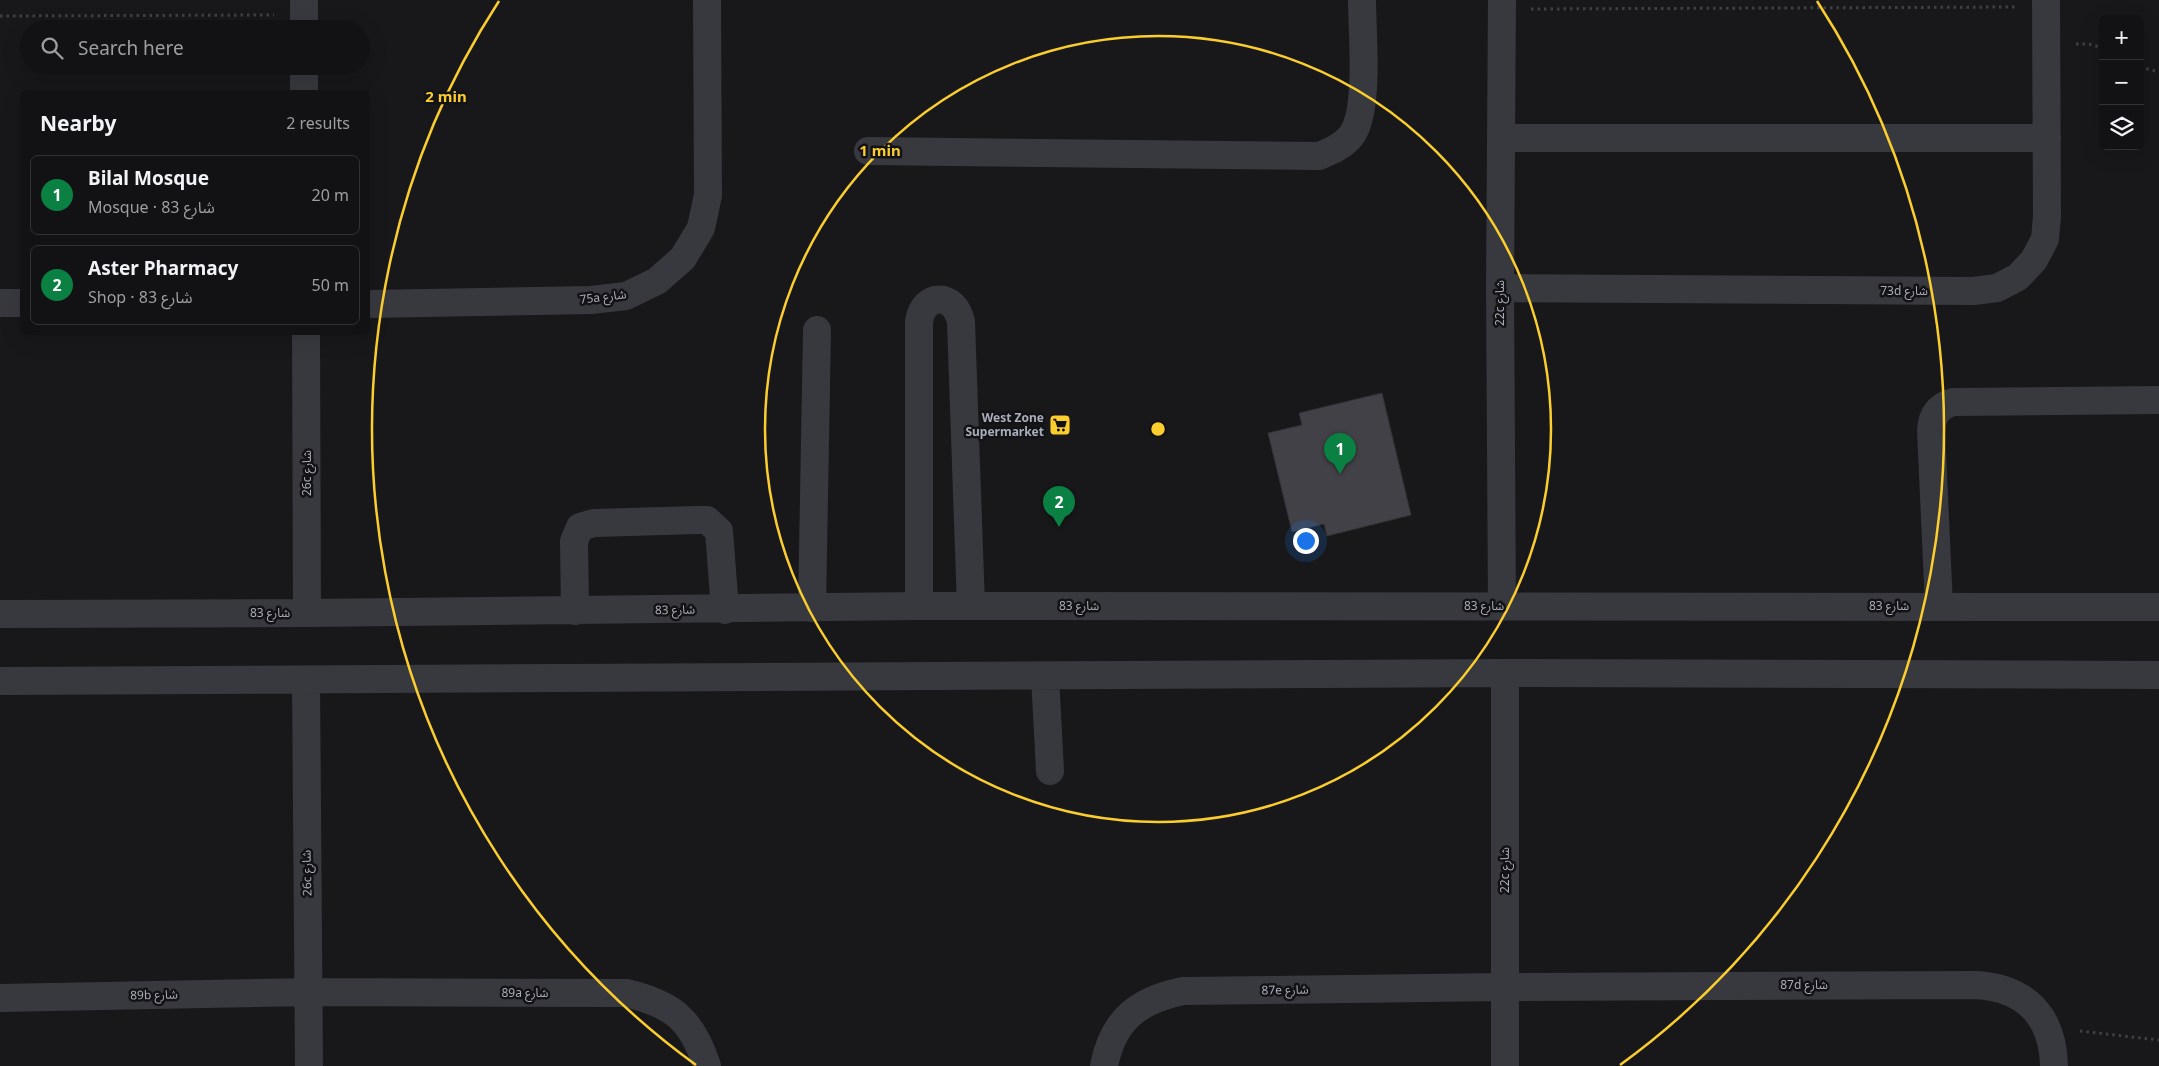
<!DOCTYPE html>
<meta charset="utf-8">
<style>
:root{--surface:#121214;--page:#1b1b1d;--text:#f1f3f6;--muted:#9c9ea0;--line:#313234;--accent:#0b8043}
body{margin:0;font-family:"Noto Sans","Noto Sans Arabic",sans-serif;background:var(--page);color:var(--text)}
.controls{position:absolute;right:15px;top:15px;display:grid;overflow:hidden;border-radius:8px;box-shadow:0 5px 20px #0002}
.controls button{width:45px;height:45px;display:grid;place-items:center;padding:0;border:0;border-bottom:1px solid var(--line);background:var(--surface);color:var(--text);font:25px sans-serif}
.you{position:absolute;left:1305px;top:540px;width:18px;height:18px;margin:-12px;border:4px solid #fff;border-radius:50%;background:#1a73e8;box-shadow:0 0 0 8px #1a73e833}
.badge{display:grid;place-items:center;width:32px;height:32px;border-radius:50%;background:var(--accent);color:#fff;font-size:16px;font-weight:700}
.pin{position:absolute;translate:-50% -41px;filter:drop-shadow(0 1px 2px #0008)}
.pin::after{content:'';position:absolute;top:26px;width:18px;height:15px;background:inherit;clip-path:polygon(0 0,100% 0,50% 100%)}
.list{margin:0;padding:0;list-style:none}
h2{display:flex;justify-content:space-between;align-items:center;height:65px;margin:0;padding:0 20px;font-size:21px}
h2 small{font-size:16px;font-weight:400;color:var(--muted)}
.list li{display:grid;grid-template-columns:32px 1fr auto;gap:15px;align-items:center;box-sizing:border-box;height:80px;margin:0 10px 10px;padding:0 10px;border:1px solid var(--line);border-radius:8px}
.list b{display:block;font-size:19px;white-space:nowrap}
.list p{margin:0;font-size:16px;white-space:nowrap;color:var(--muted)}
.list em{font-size:16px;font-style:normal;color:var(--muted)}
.icon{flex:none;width:28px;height:28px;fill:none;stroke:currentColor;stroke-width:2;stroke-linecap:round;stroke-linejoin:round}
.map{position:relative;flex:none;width:2159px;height:1066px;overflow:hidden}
.search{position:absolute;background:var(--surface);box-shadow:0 5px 20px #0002;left:20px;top:20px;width:350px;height:55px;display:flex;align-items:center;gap:12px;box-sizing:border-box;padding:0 18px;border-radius:28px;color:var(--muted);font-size:19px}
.panel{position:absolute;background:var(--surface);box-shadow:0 5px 20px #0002;left:20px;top:90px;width:350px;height:245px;border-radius:8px}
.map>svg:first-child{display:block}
.building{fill:#424147;stroke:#323136}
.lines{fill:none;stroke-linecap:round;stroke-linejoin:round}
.path{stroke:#3e4046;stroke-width:3;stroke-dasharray:2.5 4;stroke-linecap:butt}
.minor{stroke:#38393f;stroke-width:28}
.ring{fill:none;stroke:#fbce2e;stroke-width:2.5}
.labels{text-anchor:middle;stroke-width:5;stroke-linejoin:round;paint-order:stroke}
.street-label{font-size:12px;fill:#a9acba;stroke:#131315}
.poi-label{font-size:12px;font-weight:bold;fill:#a9acba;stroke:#131315;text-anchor:end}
.centre{fill:#fbce2e;stroke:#131315;stroke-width:2.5}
.ring-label{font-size:15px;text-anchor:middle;font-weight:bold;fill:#fbce2e;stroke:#131315;stroke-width:5;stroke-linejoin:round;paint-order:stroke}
</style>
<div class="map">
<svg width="2159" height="1066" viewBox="0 0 2159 1066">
<rect width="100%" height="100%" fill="#18181a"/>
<path class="building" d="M 1382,393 L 1411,515 L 1327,536 L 1324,524 L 1292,532 L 1268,433 L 1302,425 L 1299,413 Z"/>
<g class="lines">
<path class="path" d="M 1531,9 L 2015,7
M 0,16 L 274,15
M 2076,44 L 2089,44 L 2103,48
M 2140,67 L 2159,72
M 2080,1031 L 2159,1040"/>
<path class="minor" d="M 304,0 L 304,29
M 304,66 L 304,92
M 1501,138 L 2047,138
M 868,151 L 1319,156 C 1331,151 1343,146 1351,136 C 1370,112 1362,32 1362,0
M 1500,288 L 1973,291 L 1997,288 L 2018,277 L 2034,260 L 2045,239 L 2047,216 L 2046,0
M 0,303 L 22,303
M 368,304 L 591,300 L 626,296 L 657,281 L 683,258 L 701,228 L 708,195 L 707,0
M 306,332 L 307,613
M 919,606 L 919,322 C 923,292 955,292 961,322 L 971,606
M 1502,606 L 1500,288 L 1502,0
M 1939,606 L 1931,430 C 1932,415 1939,406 1953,402 L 2159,400
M 812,608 L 817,330
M 575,611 L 574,541 L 580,527 L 594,523 L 698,520 L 707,520 L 719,531 L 725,610
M 0,614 L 307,613 L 919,606 L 2159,607
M 1045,676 L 1050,771
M 306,680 L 309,1066
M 0,681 L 1505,673 L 2159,675
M 0,998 L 309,992 L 626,993 C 673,1004 692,1020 707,1066
M 1104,1066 C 1113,1019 1139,1000 1183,991 L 1505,987 L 1976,985 C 2026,988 2053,1016 2054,1066
M 1505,1066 L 1505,673"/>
</g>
<g class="ring">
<circle cx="1158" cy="429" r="393"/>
<path d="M696 1065A786 786 0 0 1 499 1M1817 1A786 786 0 0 1 1620 1065"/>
</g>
<defs>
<g id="supermarket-square" transform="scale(1.125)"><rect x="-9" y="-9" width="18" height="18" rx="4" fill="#fbce2e" stroke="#131315"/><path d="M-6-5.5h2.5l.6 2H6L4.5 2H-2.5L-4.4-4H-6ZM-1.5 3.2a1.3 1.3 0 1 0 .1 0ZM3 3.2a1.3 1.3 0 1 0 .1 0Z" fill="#111"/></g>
</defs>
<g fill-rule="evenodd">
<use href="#supermarket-square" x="1060" y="425"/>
</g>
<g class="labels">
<g class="street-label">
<text x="1904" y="295">73d شارع</text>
<text transform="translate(603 297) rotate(-7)" y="4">75a شارع</text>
<text transform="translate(1500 303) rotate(-90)" y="4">22c شارع</text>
<text transform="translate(307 473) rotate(-90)" y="4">26c شارع</text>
<text x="1079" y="610">شارع 83</text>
<text x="1484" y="610">شارع 83</text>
<text x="1889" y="610">شارع 83</text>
<text transform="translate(675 610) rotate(-1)" y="4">شارع 83</text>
<text x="270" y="617">شارع 83</text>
<text transform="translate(1505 870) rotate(-90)" y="4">22c شارع</text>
<text transform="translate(307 873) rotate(-91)" y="4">26c شارع</text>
<text x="1804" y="989">87d شارع</text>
<text transform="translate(1285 990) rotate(-1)" y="4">87e شارع</text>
<text x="525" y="997">89a شارع</text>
<text transform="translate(154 995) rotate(-1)" y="4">89b شارع</text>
</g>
<g class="poi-label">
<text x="1044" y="422">West Zone<tspan x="1044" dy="14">Supermarket</tspan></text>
</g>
</g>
<circle cx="1158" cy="429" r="8" class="centre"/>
<g class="ring-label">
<text x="446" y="102">2 min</text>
<text x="880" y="156">1 min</text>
</g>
</svg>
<div class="controls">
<button>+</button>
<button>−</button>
<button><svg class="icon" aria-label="layers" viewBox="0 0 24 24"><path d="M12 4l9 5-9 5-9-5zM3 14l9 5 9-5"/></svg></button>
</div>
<div class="you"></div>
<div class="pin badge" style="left:1340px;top:474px">1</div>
<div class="pin badge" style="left:1059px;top:527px">2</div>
<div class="search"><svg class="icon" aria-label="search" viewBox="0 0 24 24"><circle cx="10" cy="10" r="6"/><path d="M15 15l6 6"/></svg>Search here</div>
<section class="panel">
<h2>Nearby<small>2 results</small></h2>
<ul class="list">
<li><span class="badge">1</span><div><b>Bilal Mosque</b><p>Mosque · شارع 83</p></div><em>20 m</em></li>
<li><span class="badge">2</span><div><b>Aster Pharmacy</b><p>Shop · شارع 83</p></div><em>50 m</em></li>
</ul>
</section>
</div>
